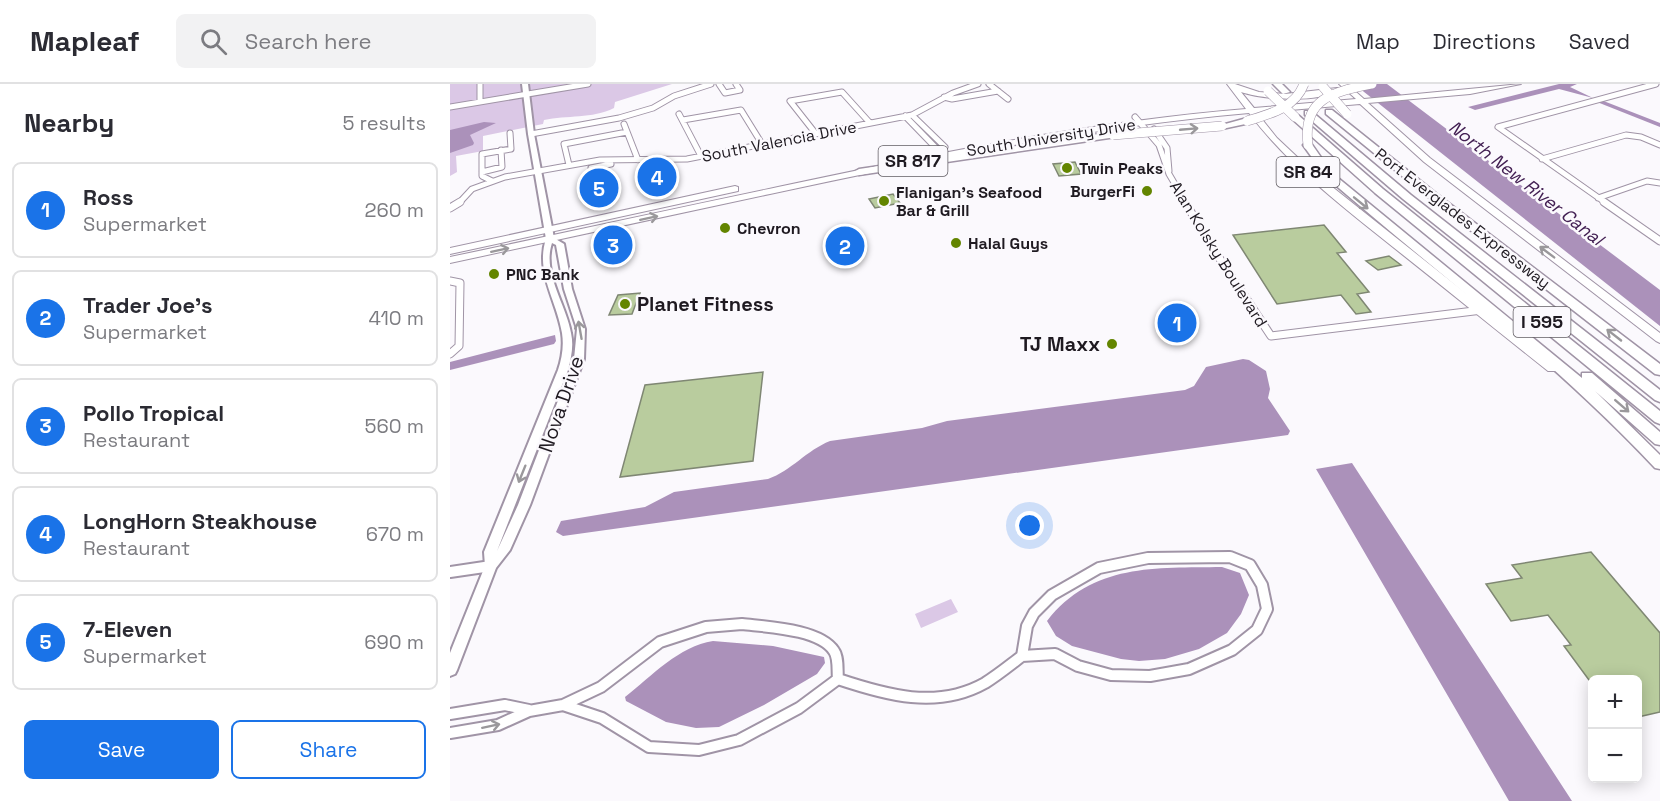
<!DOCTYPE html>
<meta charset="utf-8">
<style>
:root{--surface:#fff;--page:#f2f2f3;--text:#2b2b33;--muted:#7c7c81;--line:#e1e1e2;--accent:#1a73e8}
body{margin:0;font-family:"Space Grotesk",sans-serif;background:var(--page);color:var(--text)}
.controls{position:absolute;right:18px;bottom:18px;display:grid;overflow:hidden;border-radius:9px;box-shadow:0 3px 15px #0003}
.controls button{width:54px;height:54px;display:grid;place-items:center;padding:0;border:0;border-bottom:2px solid var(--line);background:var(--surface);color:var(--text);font:30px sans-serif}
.you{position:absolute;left:580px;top:442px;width:21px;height:21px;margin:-15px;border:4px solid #fff;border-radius:50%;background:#1a73e8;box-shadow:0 0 0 9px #1a73e833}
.badge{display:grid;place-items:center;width:39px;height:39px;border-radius:50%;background:var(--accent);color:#fff;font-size:20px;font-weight:700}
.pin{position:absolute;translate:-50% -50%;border:3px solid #fff;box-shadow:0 2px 6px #0006}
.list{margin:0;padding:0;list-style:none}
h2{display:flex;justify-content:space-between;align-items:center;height:78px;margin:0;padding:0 24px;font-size:26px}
h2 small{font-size:20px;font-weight:400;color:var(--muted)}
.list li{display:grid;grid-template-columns:39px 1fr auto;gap:18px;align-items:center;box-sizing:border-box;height:96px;margin:0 12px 12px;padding:0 12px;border:2px solid var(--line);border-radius:9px}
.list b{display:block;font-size:22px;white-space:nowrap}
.list p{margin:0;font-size:20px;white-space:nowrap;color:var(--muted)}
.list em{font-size:20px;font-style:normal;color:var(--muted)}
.actions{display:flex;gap:12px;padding:18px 24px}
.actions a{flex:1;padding:14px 0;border:2px solid var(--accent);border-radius:9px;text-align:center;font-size:21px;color:var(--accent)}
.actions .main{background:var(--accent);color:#fff}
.icon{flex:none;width:33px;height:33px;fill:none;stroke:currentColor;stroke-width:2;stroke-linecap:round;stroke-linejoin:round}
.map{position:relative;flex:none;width:1210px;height:717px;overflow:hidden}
header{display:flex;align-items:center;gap:36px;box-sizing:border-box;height:84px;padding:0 30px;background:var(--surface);border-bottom:2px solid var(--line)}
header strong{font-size:28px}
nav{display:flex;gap:33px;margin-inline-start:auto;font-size:21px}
.search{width:420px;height:54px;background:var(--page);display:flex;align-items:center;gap:15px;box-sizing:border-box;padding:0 21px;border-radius:9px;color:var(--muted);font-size:22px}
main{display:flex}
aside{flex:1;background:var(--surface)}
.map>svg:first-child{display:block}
.green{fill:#dbc8e6}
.water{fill:#ab91ba}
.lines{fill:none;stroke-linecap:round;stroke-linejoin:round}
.canal{fill:#ab91ba;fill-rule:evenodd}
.building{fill:#b9cc9e;stroke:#7f8773;stroke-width:1.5}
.minor-far2-casing{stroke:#a094a6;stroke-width:7}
.minor-far1-casing{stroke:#a094a6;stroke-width:9}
.minor-casing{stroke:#a094a6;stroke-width:14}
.tertiary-casing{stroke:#a094a6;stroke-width:4}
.primary-casing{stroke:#a094a6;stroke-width:2}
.motorway-casing{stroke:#a094a6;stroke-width:3}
.minor-far2{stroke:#fff;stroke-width:5}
.minor-far1{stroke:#fff;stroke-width:7}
.minor{stroke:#fff;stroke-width:10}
.tertiary{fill:#fff;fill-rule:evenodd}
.primary{fill:#fff;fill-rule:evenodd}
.motorway{fill:#fff;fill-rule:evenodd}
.motorway-bridge-casing{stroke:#a094a6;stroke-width:10;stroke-linecap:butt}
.motorway-bridge{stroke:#fff;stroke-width:9}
.oneway{stroke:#9a989b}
.poi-dot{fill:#638500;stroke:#fbf9fd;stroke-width:2}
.labels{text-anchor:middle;stroke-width:5;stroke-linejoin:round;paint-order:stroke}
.far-street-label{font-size:16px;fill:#1f1a21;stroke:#fbf9fd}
.far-poi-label{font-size:16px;font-weight:bold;fill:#1f1a21;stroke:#fbf9fd;text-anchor:start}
.shield{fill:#fbf9fd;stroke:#615d63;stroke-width:1.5}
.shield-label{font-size:18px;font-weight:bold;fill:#1f1a21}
.far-water-label{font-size:18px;font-style:italic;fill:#432053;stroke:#fbf9fd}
.poi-label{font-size:20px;font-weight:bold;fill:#1f1a21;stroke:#fbf9fd;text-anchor:start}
.street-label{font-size:20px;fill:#1f1a21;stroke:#fbf9fd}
</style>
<header>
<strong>Mapleaf</strong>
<div class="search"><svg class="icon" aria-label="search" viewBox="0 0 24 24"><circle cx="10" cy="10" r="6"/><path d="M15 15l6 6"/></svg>Search here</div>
<nav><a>Map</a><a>Directions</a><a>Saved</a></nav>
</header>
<main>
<aside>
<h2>Nearby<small>5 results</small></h2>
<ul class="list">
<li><span class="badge">1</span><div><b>Ross</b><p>Supermarket</p></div><em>260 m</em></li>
<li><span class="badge">2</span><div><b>Trader Joe's</b><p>Supermarket</p></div><em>410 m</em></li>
<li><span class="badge">3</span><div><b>Pollo Tropical</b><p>Restaurant</p></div><em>560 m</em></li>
<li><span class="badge">4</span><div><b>LongHorn Steakhouse</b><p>Restaurant</p></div><em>670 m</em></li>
<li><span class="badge">5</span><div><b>7-Eleven</b><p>Supermarket</p></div><em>690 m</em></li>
</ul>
<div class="actions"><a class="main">Save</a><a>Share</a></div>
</aside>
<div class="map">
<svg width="1210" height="717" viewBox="0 0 1210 717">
<rect width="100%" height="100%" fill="#fbf9fd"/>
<path class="green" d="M 0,0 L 222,0 L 165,18 L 164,24 C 142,35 117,31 94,36 L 93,40 L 33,52 L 33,67 L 6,72 L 7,88 L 0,92 Z
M 501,515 L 508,528 L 471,544 L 465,530 Z"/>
<path class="water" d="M 904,0 L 937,0 L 1210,206 L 1210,242 Z
M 1109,0 L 1127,0 L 1120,3 L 1143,14 L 1109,5 L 1025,26 L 1018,23 Z
M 34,38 L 46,39 L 20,51 L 24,59 L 23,61 L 0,69 L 0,46 Z
M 105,251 L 106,257 L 104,260 L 0,286 L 0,278 Z
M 793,275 L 799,276 L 816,287 L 820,305 L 818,314 L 840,347 L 838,351 L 113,452 L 106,448 L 111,437 L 195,423 L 224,408 L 318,395 C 341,387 357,366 380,357 L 472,344 L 497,337 L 735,306 L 744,302 L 756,283 Z
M 902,379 L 1122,717 L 1059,717 L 866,385 Z
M 772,483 L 790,489 L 799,511 L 791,530 L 777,549 L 749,565 L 715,575 L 689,577 L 671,575 L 622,562 L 606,552 L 597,537 C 642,479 706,484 772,483 Z
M 263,557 L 323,562 L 374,573 L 375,579 L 367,590 L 314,621 L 269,643 L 246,644 L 216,638 L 176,617 L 175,613 C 202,592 229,562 263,557 Z"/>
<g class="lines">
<path class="canal" d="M 1147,16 L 1151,16 L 1210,39 L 1210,43 L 1147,18 Z"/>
</g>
<path class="building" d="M 625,78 L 631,90 L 609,92 L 603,80 Z
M 217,87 L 220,95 L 196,99 L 193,91 Z
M 156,100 L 160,116 L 139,120 L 135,104 Z
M 443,110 L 450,119 L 425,124 L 419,115 Z
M 874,141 L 896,168 L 887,169 L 919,208 L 907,210 L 921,228 L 906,230 L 891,211 L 827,220 L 783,151 Z
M 939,172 L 951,181 L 928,186 L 916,177 Z
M 190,209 L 182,230 L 159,231 L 168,211 Z
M 313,288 L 303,377 L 170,393 L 195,301 Z
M 1141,468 L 1210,549 L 1210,628 L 1188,633 L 1188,596 L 1139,596 L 1114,562 L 1121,561 L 1098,531 L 1061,537 L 1036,500 L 1072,494 L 1062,481 Z"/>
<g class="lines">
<g class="minor-far2-casing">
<path id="minor-far2" d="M 30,0 L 30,18
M 269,0 L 275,9 L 290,6 L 286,0
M 539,0 L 558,15
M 494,13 L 502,15 L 548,7
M 0,23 L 138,0
M 229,30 L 251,72
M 462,31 L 495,63
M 455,32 L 486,64
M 685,33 L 709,61 L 719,90 L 736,119
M 233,36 L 291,26 L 312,60
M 174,40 L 188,76
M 704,45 L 717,64 L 719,87
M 81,50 L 169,34 L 203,24 L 224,12 L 261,0
M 366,50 L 340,17 L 392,8 L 420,39
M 1092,75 L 1176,51 L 1191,53 L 1210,61
M 119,81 L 114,60 L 177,48
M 141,84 L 161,80
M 32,88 L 52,83 L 51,66
M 42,97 L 32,92 L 32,70 L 61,65 L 60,49
M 1148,114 L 1197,97 L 1210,99
M 9,119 L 22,105 L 55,93 L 150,76 L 237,75 L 462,31 L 503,9 L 528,0
M 1156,119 L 1048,43 L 1206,0"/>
</g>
<g class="minor-far1-casing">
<path id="minor-far1" d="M 735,118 L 760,160 L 821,252 L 1032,226
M 1154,118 L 1210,157
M 0,124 L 10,118
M 0,197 L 10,199 L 9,262 L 0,270"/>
</g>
<g class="minor-casing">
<path id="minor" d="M 780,473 L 800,481 L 812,501 L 817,525 L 807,546 L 782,566 L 739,585 L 700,592 L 661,591 L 628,582 L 605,570 L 572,572 L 577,542 L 584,529 L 602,511 L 649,484 L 698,474 Z
M 0,488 L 41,482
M 292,540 C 317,543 370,545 384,567 C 389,574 387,587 388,595 L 349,624 L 289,656 L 249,666 L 199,663 L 152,634 L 113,621 L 151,603 L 210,558 L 256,543 Z
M 388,595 C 436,611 487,626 535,599 C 548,591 560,581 572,572
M 0,630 L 55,621 L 79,626
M 0,649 L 48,641 L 79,627 L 113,621"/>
</g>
<g class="tertiary-casing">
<path id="tertiary" d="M 72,0 L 78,0 L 84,50 L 104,154 L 114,160 L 122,205 L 135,245 L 134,275 L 80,421 L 60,466 L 46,484 L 7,586 L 5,590 L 0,592 L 0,569 L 35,482 L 34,468 L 108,286 C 112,274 114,262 112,249 C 107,217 85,188 96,155 L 78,50 ZM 102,159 L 106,161 L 114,205 L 127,245 L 124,275 L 68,421 L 47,467 L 118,286 C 121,274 124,262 121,249 C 116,220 92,189 102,159 Z"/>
</g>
<g class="primary-casing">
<path id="primary" d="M 777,0 L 785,0 L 809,8 L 835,10 L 887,4 L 891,6 C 868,19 815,16 791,8 L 804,24 L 906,15 L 889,0 L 897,0 L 914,15 L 1071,0 L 1020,10 L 918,19 L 980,74 L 1210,249 L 1210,259 L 1206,257 L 974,78 L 910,20 L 807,29 L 827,54 L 861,86 L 1106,281 L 1108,284 L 1106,287 L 1098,287 C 1046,246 995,204 943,163 C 892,122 839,82 799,29 C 638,43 478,76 320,110 C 213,133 107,156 0,179 L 0,173 C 109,150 218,126 328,103 C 482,70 638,38 796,25 Z
M 285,102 L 288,103 L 288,107 L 0,170 L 0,164 Z"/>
</g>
<g class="motorway-casing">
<path id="motorway" d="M 823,0 L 832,0 L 840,8 L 833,10 Z
M 876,26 L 882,26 L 987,110 L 1210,280 L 1210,291 L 1205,290 L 979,114 L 876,30 Z
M 855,27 L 861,27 L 961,111 L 1210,306 L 1210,318 L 1205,316 L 953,115 L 855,31 Z
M 842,31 L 848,31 L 933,105 L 1210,327 L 1210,340 L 1205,338 L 925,109 L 842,35 Z
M 797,34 L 801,37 L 800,39 L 772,45 L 768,42 Z
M 663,48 L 668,51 L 666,53 L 409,91 L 404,88 L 409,85 Z
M 855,59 L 861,59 L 882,89 L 1132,294 L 1132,289 L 1142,289 L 1210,348 L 1210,361 L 1205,360 L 1145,307 L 1210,371 L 1210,385 L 1205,384 C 1104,276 987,189 876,93 L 853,61 Z"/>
</g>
<use href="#minor-far2" class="minor-far2"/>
<use href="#minor-far1" class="minor-far1"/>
<use href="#minor" class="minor"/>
<use href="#tertiary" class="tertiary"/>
<use href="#primary" class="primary"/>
<use href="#motorway" class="motorway"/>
<g class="motorway-bridge-casing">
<path id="motorway-bridge" d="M 873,3 L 897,30
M 818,7 L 845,33
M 797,37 C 820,30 845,24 854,0
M 663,51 L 772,42
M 858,61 C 852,14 883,8 922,0"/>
</g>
<use href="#motorway-bridge" class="motorway-bridge"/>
</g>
<defs><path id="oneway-shaft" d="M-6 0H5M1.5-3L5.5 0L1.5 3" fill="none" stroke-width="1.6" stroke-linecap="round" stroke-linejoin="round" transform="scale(1.5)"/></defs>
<g class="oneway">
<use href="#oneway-shaft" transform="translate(739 45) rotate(-5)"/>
<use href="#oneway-shaft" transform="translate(911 119) rotate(39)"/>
<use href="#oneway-shaft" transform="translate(199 134) rotate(-12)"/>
<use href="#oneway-shaft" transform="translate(50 166) rotate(-12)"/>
<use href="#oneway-shaft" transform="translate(1097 168) rotate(-143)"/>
<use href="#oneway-shaft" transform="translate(130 246) rotate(-100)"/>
<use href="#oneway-shaft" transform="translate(1164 251) rotate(-142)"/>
<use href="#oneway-shaft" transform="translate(1172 322) rotate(41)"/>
<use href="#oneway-shaft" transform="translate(72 390) rotate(112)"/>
<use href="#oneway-shaft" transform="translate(41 642) rotate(-12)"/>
</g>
<g class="poi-dot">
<circle cx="617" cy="84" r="6"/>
<circle cx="697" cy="107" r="6"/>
<circle cx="434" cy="117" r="6"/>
<circle cx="275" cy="144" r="6"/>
<circle cx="506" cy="159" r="6"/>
<circle cx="44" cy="190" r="6"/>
<circle cx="175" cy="220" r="6"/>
<circle cx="662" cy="260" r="6"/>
</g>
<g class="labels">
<g class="far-street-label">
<text transform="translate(601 53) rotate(-9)" y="6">South University Drive</text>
<text transform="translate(329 57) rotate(-11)" y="6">South Valencia Drive</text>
<text transform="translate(1013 134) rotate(38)" y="6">Port Everglades Expressway</text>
<text transform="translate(769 170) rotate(58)" y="6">Alan Kolsky Boulevard</text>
</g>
<g class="far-poi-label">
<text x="629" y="90">Twin Peaks</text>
<text x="685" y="113" text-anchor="end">BurgerFi</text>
<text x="446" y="114">Flanigan's Seafood<tspan x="446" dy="18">Bar &amp; Grill</tspan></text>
<text x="287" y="150">Chevron</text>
<text x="518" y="165">Halal Guys</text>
<text x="56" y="196">PNC Bank</text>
</g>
<g class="shield">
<rect x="428.5" y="62" width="69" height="30" rx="4.5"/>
<rect x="826.5" y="73" width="63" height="30" rx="4.5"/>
<rect x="1063.5" y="223" width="57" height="30" rx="4.5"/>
</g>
<g class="shield-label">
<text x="463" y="83">SR 817</text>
<text x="858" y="94">SR 84</text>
<text x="1092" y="244">I 595</text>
</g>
<g class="far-water-label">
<text transform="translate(1076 99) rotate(38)" y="6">North New River Canal</text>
</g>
<g class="poi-label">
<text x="187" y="227">Planet Fitness</text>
<text x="650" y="267" text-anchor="end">TJ Maxx</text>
</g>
<g class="street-label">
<text transform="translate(111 320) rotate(-71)" y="7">Nova Drive</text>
</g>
</g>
</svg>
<div class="controls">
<button>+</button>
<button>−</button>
</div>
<div class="you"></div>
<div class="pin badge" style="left:727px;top:239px">1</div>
<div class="pin badge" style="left:395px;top:162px">2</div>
<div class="pin badge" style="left:163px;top:161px">3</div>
<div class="pin badge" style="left:207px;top:93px">4</div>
<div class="pin badge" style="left:149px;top:104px">5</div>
</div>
</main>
